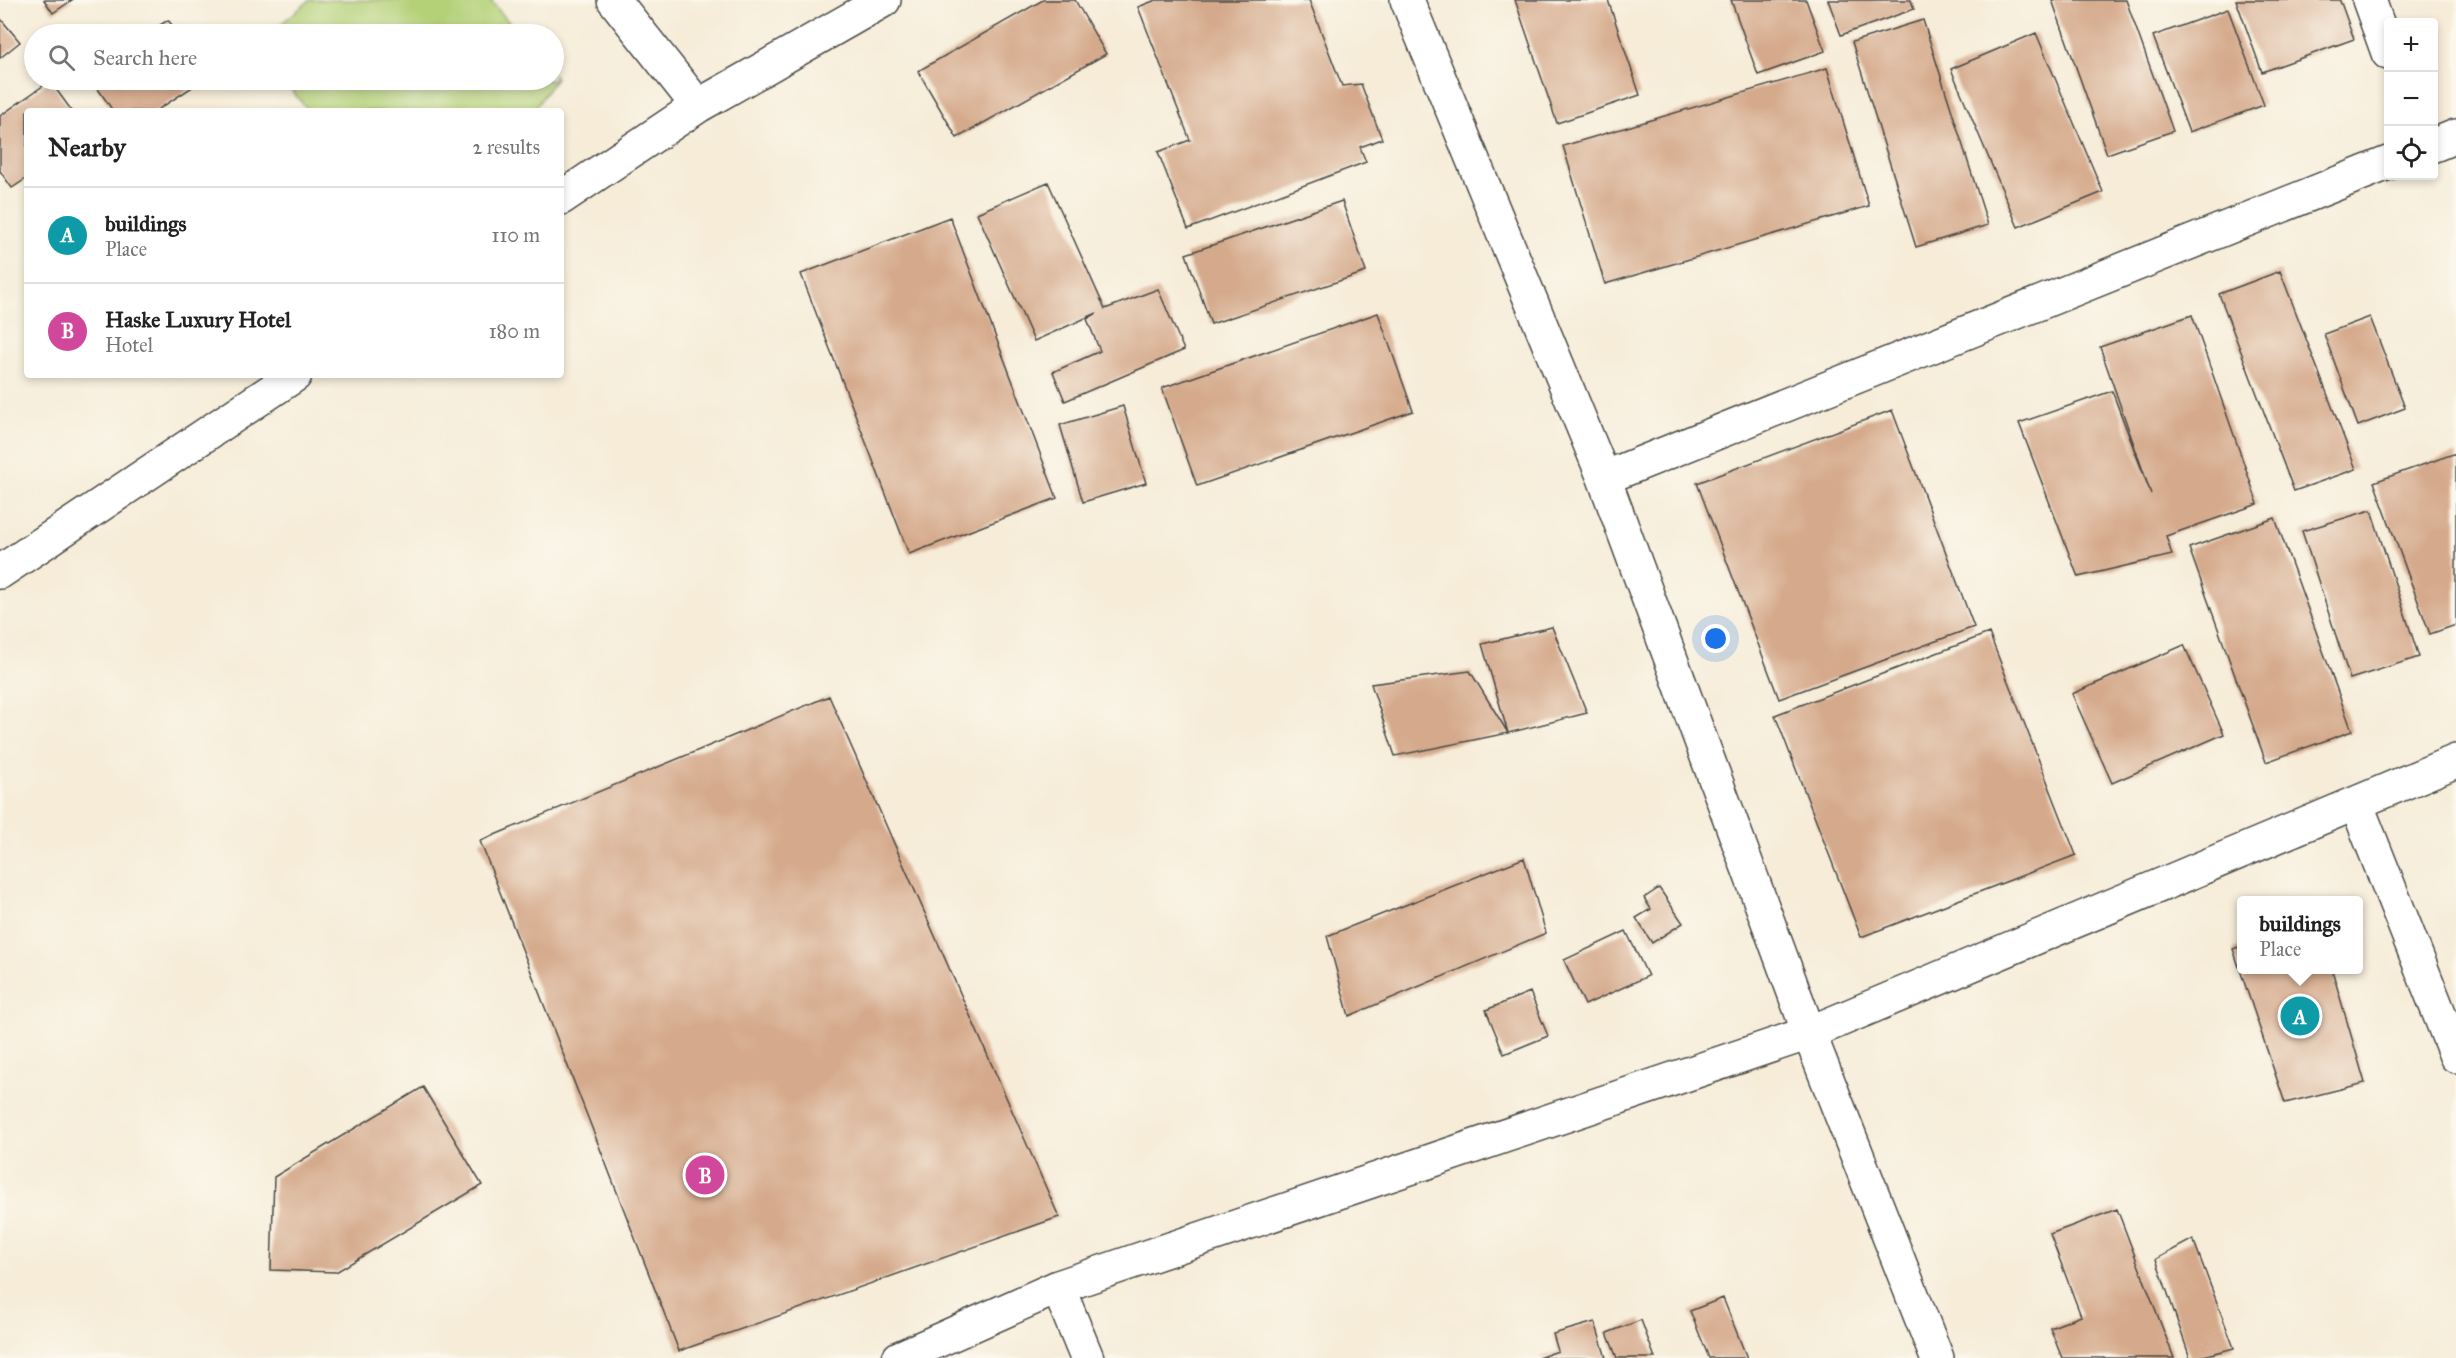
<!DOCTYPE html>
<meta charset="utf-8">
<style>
:root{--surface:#fff;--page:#f6f6f6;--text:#222;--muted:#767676;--line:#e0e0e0;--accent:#0b8043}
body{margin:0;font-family:"IM FELL Great Primer",serif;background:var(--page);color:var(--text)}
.controls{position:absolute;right:18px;top:18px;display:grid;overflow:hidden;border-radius:6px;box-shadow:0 3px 9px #0003}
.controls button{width:54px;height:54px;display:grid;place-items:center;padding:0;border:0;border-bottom:2px solid var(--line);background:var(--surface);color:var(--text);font:30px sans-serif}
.you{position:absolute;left:1716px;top:639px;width:21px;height:21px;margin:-15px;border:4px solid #fff;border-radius:50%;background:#1a73e8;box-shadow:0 0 0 9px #1a73e833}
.badge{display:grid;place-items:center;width:39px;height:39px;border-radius:50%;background:var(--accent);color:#fff;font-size:20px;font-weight:700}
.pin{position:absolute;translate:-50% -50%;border:3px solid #fff;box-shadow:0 2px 6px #0006}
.popup{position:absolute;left:2237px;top:896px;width:126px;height:78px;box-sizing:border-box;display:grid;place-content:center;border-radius:6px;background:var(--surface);filter:drop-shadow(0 2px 4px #0005);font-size:20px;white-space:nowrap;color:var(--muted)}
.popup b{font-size:22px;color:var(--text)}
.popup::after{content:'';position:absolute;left:50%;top:100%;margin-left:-12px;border:12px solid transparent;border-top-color:var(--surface)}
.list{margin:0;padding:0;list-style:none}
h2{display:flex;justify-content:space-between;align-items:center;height:78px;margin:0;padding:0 24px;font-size:26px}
h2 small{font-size:20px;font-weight:400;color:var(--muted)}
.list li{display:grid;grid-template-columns:39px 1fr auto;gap:18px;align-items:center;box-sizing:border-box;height:96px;padding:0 24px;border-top:2px solid var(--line)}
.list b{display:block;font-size:22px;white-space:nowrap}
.list p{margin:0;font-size:20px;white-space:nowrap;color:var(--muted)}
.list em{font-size:20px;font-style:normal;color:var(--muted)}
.icon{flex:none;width:33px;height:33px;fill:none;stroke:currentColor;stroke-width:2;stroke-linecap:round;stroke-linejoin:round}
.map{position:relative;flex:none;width:2456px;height:1358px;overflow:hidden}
.search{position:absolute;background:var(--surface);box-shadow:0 3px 9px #0003;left:24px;top:24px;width:540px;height:66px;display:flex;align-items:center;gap:15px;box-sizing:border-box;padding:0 21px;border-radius:33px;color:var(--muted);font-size:22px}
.panel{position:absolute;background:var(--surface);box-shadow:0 3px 9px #0003;left:24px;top:108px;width:540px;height:270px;border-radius:6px}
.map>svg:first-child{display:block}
.green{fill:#b4d178;stroke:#707e52;stroke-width:1.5}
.building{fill:#d5aa8c}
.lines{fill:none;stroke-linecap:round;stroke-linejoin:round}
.street-casing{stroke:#494845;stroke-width:36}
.street{stroke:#fff;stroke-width:33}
</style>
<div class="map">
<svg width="2456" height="1358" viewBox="0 0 2456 1358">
<rect width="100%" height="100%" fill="#fbf7ec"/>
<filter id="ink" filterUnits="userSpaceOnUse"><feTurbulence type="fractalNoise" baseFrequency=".0167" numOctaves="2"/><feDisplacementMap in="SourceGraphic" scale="12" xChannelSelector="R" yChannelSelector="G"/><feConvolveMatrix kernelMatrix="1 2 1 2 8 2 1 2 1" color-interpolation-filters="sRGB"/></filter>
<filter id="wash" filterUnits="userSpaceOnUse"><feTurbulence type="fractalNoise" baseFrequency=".008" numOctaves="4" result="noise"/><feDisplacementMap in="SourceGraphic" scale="24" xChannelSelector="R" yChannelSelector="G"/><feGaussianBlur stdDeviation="1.35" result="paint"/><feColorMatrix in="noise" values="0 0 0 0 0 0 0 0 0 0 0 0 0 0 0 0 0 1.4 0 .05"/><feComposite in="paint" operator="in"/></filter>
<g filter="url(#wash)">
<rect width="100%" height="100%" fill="#f6ecd8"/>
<path class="green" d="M 310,0 L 490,0 L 519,34 L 269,34 Z
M 554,75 L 556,78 L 533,111 L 309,111 L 283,80 L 554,80 Z"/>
<g id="blocks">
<path class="building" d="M 44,0 L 72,0 L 53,13 Z
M 1043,0 L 1075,0 L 1106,54 L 957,138 L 918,71 Z
M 1156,0 L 1309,0 L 1342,86 L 1361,84 L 1382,139 L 1360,147 L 1366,162 L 1188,229 L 1158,152 L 1190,140 L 1138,7 Z
M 1515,0 L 1608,0 L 1640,95 L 1557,123 Z
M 1731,0 L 1806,0 L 1825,51 L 1758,75 Z
M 1828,0 L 1911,0 L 1914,9 L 1841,35 Z
M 2052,0 L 2126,0 L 2173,131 L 2107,154 Z
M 2236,0 L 2340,0 L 2354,39 L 2262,72 Z
M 2228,9 L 2264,105 L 2189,132 L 2153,36 Z
M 0,18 L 20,42 L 0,58 Z
M 168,20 L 179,34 L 146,34 Z
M 1923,20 L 1988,225 L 1916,247 L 1852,42 Z
M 2036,33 L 2103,192 L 2018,227 L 1951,69 Z
M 1827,68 L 1869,206 L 1605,284 L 1563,146 Z
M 92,80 L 203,80 L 156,111 L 113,111 Z
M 50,81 L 72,111 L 27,111 L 27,178 L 12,188 L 0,171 L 0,116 Z
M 1048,182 L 1105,309 L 1158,289 L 1184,350 L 1065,401 L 1053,372 L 1100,351 L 1087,319 L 1097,313 L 1034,341 L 977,213 Z
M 1342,201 L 1366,272 L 1211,324 L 1186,254 Z
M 950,217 L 1057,498 L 909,554 L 801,274 Z
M 2280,271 L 2356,469 L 2294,491 L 2219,294 Z
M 1378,313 L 1413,411 L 1197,486 L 1162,388 Z
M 2192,315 L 2258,504 L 2166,536 L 2172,555 L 2078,577 L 2019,423 L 2112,391 L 2151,494 L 2100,347 Z
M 2370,317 L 2405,408 L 2358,426 L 2324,334 Z
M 1123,406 L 1146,483 L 1083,502 L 1060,425 Z
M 1892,410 L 1974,627 L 1779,699 L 1697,483 Z
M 2456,453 L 2456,625 L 2430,634 L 2374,482 Z
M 2371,510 L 2419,657 L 2350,679 L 2302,531 Z
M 2275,518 L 2352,731 L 2266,762 L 2189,548 Z
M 1552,627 L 1587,713 L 1508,733 L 1395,756 L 1371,684 L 1470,671 L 1508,733 L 1482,644 Z
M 1989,633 L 2076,855 L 1861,937 L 1775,715 Z
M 2184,645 L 2224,734 L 2112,783 L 2072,694 Z
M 829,696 L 1059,1217 L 679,1351 L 480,841 Z
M 1524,858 L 1546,933 L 1349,1016 L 1327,936 Z
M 1659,888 L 1683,923 L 1652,943 L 1636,918 L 1651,909 L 1644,898 Z
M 1626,931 L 1648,976 L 1585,1005 L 1564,960 Z
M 2241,946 L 2242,970 L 2332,970 L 2365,1083 L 2285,1103 L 2233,949 Z
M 1530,992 L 1548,1036 L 1504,1054 L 1486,1010 Z
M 423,1087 L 482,1185 L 336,1272 L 271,1270 L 274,1177 Z
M 2117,1209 L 2174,1358 L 2062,1358 L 2050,1328 L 2081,1316 L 2050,1234 Z
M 2193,1239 L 2234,1348 L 2196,1358 L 2190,1358 L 2156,1259 Z
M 1723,1298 L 1747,1358 L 1709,1358 L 1690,1311 Z
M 1641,1320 L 1655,1358 L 1617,1358 L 1607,1333 Z
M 1595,1322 L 1606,1358 L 1538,1358 L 1558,1351 L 1553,1334 Z"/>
</g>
</g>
<g filter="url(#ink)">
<use href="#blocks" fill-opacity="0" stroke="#494845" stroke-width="1.5"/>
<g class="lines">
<g class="street-casing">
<path id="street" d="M 614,0 L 698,106
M 1407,0 L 1604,478 L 1809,1033 L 1937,1358
M 2369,0 L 2388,53
M 2434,145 L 2456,136
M 561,198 L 698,106 L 884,0
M 1604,478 L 2388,163
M 0,572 L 295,375
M 2356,803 L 2456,1056
M 1058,1287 L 1087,1358
M 899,1358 L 1058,1287 L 1809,1033 L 2456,761"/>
</g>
<use href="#street" class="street"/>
</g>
</g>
</svg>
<div class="controls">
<button>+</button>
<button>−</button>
<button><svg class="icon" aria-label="locate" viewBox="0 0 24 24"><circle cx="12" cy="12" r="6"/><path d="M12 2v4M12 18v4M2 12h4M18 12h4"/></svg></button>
</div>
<div class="you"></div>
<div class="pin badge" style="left:2300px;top:1016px;background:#0f9aa8">A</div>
<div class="popup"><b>buildings</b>Place</div>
<div class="pin badge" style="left:705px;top:1175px;background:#d1479c">B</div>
<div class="search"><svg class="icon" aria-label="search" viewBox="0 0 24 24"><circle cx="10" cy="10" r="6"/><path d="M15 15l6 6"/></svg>Search here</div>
<section class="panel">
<h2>Nearby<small>2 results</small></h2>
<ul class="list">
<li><span class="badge" style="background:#0f9aa8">A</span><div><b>buildings</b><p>Place</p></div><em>110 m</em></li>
<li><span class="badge" style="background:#d1479c">B</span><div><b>Haske Luxury Hotel</b><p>Hotel</p></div><em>180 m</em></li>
</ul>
</section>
</div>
